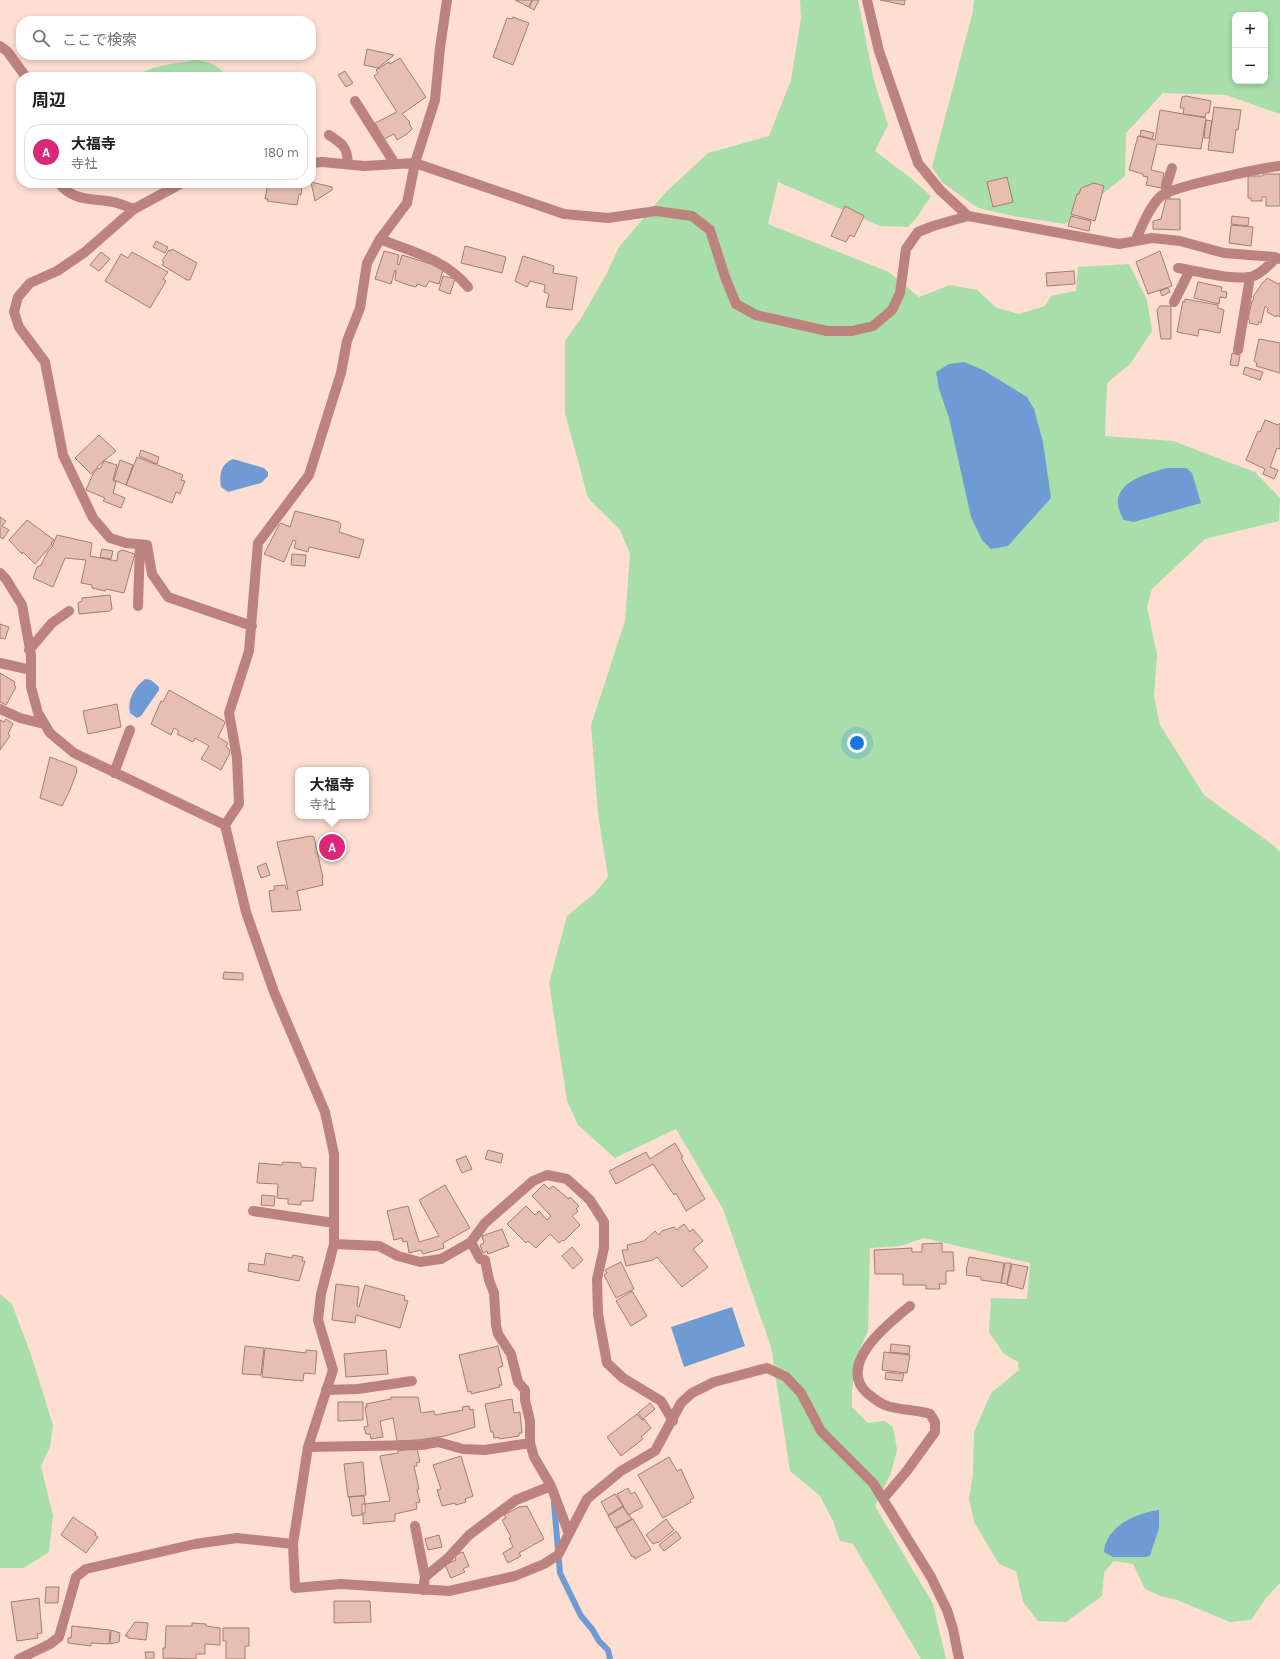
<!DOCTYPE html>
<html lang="ja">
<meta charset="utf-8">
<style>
:root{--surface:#fff;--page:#f6f6f6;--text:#202124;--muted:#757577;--line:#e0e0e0;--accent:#db2777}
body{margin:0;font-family:Karla,"Noto Sans JP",sans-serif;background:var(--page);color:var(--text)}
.controls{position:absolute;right:12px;top:12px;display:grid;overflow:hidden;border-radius:8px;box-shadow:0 2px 6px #0003}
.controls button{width:36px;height:36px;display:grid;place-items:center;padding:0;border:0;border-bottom:1px solid var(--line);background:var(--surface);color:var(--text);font:20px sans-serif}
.you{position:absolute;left:857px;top:743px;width:14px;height:14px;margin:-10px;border:3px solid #fff;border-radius:50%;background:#1a73e8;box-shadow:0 0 0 6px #1a73e833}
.badge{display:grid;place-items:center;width:26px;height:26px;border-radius:50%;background:var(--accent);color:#fff;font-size:13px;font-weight:700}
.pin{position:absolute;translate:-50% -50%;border:2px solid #fff;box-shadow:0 1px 4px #0006}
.popup{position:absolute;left:295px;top:767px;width:74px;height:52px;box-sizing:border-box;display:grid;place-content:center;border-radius:8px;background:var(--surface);filter:drop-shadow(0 1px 3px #0005);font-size:13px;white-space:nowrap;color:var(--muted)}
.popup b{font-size:15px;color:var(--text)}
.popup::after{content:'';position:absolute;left:50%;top:100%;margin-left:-8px;border:8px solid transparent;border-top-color:var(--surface)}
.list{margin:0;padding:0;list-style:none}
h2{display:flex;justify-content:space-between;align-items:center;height:52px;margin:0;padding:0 16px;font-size:17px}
h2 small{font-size:13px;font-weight:400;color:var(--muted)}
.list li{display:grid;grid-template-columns:26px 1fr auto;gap:12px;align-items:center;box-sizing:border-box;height:56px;margin:0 8px 8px;padding:0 8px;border:1px solid var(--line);border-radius:16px}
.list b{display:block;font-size:15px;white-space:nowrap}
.list p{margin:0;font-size:13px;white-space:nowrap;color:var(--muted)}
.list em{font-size:13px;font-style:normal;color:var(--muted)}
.icon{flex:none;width:22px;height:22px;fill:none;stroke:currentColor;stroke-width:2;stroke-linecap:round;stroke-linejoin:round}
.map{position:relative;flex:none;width:1280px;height:1659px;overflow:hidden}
.search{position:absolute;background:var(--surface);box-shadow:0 2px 6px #0003;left:16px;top:16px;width:300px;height:44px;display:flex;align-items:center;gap:10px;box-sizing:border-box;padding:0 14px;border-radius:16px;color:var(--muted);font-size:15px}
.panel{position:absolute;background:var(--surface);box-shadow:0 2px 6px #0003;left:16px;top:72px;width:300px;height:116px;border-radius:16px}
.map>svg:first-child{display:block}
.green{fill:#a8deaa;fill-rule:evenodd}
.water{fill:#6e9bd4}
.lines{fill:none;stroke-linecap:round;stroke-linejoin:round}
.stream{stroke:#6e9bd4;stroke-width:6}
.building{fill:#e6bfb0;stroke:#a27e70}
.minor{stroke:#bc837e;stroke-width:10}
</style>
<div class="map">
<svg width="1280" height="1659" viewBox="0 0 1280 1659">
<rect width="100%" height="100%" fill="#feded1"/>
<path class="green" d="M 800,0 L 858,0 L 874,81 L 888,125 L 875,151 L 912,179 L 931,196 L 917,217 L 908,227 L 880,226 L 778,182 L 768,224 L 889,272 L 919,297 L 950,285 L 977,290 L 997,308 L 1019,314 L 1045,306 L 1051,296 L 1076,291 L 1078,267 L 1129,264 L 1147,300 L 1152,331 L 1130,364 L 1107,383 L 1105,436 L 1173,441 L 1255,472 L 1280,498 L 1279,521 L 1205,539 L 1152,589 L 1147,607 L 1157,655 L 1154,696 L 1160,725 L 1204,795 L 1273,845 L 1280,852 L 1280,1583 L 1266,1598 L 1251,1620 L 1230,1622 L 1177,1600 L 1160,1596 L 1145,1589 L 1133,1564 L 1114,1561 L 1104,1572 L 1102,1596 L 1066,1622 L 1038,1621 L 1023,1602 L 1016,1571 L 999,1564 L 974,1522 L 969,1499 L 973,1474 L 974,1432 L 991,1393 L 1019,1370 L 1018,1362 L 1004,1354 L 989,1332 L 991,1298 L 1027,1299 L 1030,1263 L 924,1238 L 901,1246 L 870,1248 L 868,1331 L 856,1357 L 852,1391 L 852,1407 L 868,1423 L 885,1421 L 893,1427 L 897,1450 L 891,1473 L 875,1506 L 933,1604 L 946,1659 L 921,1659 L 853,1544 L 840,1541 L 833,1521 L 820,1496 L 790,1471 L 771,1347 L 723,1209 L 676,1129 L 615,1158 L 578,1125 L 567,1101 L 549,983 L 567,916 L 595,893 L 608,877 L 598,814 L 591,725 L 625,621 L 630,554 L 620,530 L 588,498 L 565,413 L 565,341 L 580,320 L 606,275 L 619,247 L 666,192 L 708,153 L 769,136 L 791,80 L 801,18 Z
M 974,0 L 1280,0 L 1280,114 L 1226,95 L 1163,93 L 1126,133 L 1125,176 L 1065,224 L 1013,216 L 978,208 L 943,183 L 932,167 L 973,11 ZM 1235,15 L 1265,15 L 1265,81 L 1235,81 Z
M 197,60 C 210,63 220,65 227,77 L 137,77 C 147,65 182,63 197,60 Z
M 0,1294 L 12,1304 L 31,1355 L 53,1425 L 50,1447 L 41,1466 L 53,1516 L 49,1552 L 24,1568 L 0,1568 Z"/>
<path class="water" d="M 964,362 L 983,370 L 1027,397 L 1034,409 L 1043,442 L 1051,498 L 1008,546 L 991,549 L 982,540 L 971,517 L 949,418 L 939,389 L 936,372 L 949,364 Z
M 233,459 L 264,468 L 268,472 L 268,476 L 261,483 L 228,492 L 221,487 C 219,474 221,464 233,459 Z
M 1167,468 L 1186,468 L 1192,473 L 1201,503 L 1134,522 L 1124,520 C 1103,486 1141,475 1167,468 Z
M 145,679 L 151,680 L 159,687 L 159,690 L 141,716 L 137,718 L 130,713 C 127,700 134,688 145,679 Z
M 732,1307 L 745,1346 L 684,1367 L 671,1327 Z
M 1159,1510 L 1159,1528 L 1150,1556 L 1146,1557 L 1113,1557 L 1104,1552 C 1106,1526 1136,1513 1159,1510 Z"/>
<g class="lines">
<path class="stream" d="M 554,1503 L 560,1573 L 581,1616 L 592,1629 L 599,1641 L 608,1650 L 610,1659"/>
</g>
<path class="building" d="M 515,0 L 532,0 L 529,7 Z
M 533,0 L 539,0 L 534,10 L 529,7 Z
M 880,0 L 905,0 L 904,5 Z
M 513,17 L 529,23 L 513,65 L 493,57 L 507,18 L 512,19 Z
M 367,49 L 394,55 L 378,68 L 364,65 Z
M 400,58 L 426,97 L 402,114 L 410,122 L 409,123 L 412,129 L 407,134 L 397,140 L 394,134 L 384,139 L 375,123 L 397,112 L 374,76 L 378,73 L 376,70 L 389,62 L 390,64 Z
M 345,71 L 353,83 L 346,87 L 338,75 Z
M 1186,96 L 1211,101 L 1209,113 L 1206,113 L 1205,117 L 1183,114 L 1184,108 L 1180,108 L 1182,97 Z
M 1214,107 L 1241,110 L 1238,130 L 1236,129 L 1233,153 L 1208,150 Z
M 1160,110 L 1206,118 L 1201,149 L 1157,144 L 1151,170 L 1164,173 L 1161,188 L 1146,185 L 1148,177 L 1143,176 L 1143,174 L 1129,170 L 1138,136 L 1155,140 Z
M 1206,120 L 1212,121 L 1209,138 L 1204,138 Z
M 1141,130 L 1154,133 L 1152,139 L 1140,136 Z
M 1263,174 L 1280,174 L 1280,206 L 1266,206 L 1266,197 L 1262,197 L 1262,201 L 1251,201 L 1251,198 L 1248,198 L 1248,176 L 1263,176 Z
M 1007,177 L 1013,202 L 993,207 L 987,182 Z
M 311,182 L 332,187 L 332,190 L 315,201 Z
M 268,183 L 301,183 L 300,185 L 302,185 L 301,195 L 299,194 L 297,205 L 267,201 L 268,199 L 265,199 Z
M 1094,183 L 1104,186 L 1095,221 L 1071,214 L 1077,194 L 1079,194 L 1081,188 Z
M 1166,199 L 1180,199 L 1180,230 L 1153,229 L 1153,221 L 1161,219 Z
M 845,206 L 864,216 L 854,237 L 850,235 L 846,242 L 831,236 Z
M 1071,216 L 1091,221 L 1089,231 L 1068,226 Z
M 1232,216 L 1249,218 L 1248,226 L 1231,224 Z
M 1231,225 L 1253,227 L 1251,246 L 1229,243 Z
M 156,241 L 168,247 L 165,253 L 153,247 Z
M 465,246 L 506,257 L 502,273 L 461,263 Z
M 172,249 L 197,263 L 190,280 L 187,280 L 162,265 L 164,262 L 162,261 L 169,250 L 171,251 Z
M 384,251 L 399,255 L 397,264 L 399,265 L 402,255 L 434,265 L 443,270 L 439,284 L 429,281 L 426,287 L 417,284 L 416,287 L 408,285 L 395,280 L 396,271 L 395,270 L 391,284 L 375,279 Z
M 1160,251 L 1172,286 L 1148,294 L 1136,262 Z
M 101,252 L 110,259 L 99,271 L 90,265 Z
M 132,252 L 168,272 L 163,279 L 166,281 L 150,308 L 105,281 L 121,254 L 128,258 Z
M 523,256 L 554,266 L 553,273 L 577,277 L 572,310 L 546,307 L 549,294 L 544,292 L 545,285 L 530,281 L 527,287 L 515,281 Z
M 1074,271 L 1075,284 L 1047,286 L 1046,273 Z
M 443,276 L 455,279 L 450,294 L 439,290 Z
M 1267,278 L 1278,284 L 1280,283 L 1280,317 L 1277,315 L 1276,317 L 1267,312 L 1268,309 L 1265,306 L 1261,323 L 1259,322 L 1258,325 L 1249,323 L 1250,320 L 1248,319 L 1252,301 L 1254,299 L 1253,297 L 1263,282 L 1264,282 Z
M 1198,282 L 1222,287 L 1221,291 L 1227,292 L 1226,298 L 1220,297 L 1219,304 L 1194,298 Z
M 1168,288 L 1170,292 L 1162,296 L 1160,291 Z
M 1185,299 L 1218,305 L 1218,308 L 1224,310 L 1220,333 L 1199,329 L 1198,336 L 1177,332 L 1183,301 L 1185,302 Z
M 1160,306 L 1171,306 L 1171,339 L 1161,339 L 1157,310 Z
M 1259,339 L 1280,343 L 1280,373 L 1256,366 L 1257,363 L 1254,361 Z
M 1232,353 L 1240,355 L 1238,366 L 1230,365 Z
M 1245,367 L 1263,372 L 1260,380 L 1243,374 Z
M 1265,420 L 1278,425 L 1280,423 L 1280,449 L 1277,448 L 1270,467 L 1278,470 L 1274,479 L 1263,474 L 1265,469 L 1246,460 L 1258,431 L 1260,432 Z
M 99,435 L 116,451 L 105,460 L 104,460 L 91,474 L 75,458 Z
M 141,450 L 159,457 L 157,464 L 139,456 Z
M 137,457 L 183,475 L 181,480 L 185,481 L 180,494 L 176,492 L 172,503 L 126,485 Z
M 120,460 L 133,465 L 126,485 L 114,480 Z
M 104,461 L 117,465 L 113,480 L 116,482 L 113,493 L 125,498 L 121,508 L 103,501 L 105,498 L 86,490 L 93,474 L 98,468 L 100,469 Z
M 295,511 L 339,522 L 341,525 L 339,532 L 364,540 L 359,558 L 309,547 L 308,552 L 294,548 L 296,541 L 293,540 L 284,562 L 264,554 L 279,525 L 281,523 L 290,527 Z
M 0,517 L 6,521 L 2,526 L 9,530 L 3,539 L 0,537 Z
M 27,520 L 54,540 L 51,543 L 52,544 L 35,564 L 23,552 L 22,554 L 9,540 Z
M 57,535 L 92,543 L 90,556 L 117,561 L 118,552 L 122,550 L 135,554 L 124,593 L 106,589 L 105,591 L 92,588 L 92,585 L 81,583 L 86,560 L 65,558 L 53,587 L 33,578 L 37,567 L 41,565 L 48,551 L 52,547 Z
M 102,549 L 113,551 L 111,559 L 100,557 Z
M 292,554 L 306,555 L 305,566 L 291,565 Z
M 110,595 L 112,609 L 110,611 L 79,614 L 78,603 L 82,601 L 82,598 Z
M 0,624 L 9,627 L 5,639 L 0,638 Z
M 0,673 L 15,682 L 14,685 L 16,687 L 6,705 L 0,702 Z
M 169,690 L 224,721 L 225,723 L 218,737 L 228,743 L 226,747 L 229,749 L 230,753 L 221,770 L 201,759 L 209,746 L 195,738 L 193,742 L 177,734 L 179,731 L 174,728 L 171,735 L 151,724 L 161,701 L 163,702 Z
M 117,704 L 121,727 L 88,734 L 83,711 Z
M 6,719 L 13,724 L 8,734 L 10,736 L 0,750 L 0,720 L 4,722 Z
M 50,757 L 76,767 L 77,771 L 70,790 L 62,806 L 40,798 Z
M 311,836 L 314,837 L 323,878 L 322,878 L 323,885 L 297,891 L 301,910 L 272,912 L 269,891 L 275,890 L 274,886 L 285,885 L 286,889 L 288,889 L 277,842 Z
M 266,863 L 270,875 L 261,878 L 257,867 Z
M 224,972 L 243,973 L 243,980 L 223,979 Z
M 675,1143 L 683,1157 L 681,1158 L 705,1199 L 686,1211 L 676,1193 L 674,1195 L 653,1164 L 616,1184 L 609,1171 L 646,1152 L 650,1159 Z
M 488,1150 L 503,1154 L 501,1163 L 485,1159 Z
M 466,1156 L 472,1169 L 462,1173 L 456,1160 Z
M 283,1162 L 301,1163 L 301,1167 L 316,1168 L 313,1201 L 301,1201 L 301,1205 L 288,1204 L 288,1199 L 277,1198 L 278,1184 L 257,1183 L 259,1163 L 282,1165 Z
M 544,1184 L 549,1189 L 553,1186 L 569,1199 L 570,1197 L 579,1206 L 576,1209 L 578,1211 L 572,1216 L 580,1225 L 564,1241 L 563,1240 L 559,1243 L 550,1234 L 536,1248 L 528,1241 L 526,1243 L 507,1224 L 526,1206 L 535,1215 L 539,1211 L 547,1220 L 551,1216 L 532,1196 Z
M 445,1185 L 470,1228 L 443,1243 L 444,1248 L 423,1254 L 421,1250 L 409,1253 L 407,1241 L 403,1242 L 402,1238 L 394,1240 L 387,1211 L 408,1206 L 419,1242 L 439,1236 L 419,1200 Z
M 262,1195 L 275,1196 L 274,1206 L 261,1205 Z
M 684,1224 L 690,1232 L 693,1229 L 703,1241 L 693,1249 L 708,1267 L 682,1287 L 657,1257 L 653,1260 L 626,1266 L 622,1250 L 628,1250 L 627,1245 L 644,1241 L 655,1231 L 659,1235 L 662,1231 L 674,1227 L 676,1230 Z
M 502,1229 L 509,1246 L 488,1254 L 487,1251 L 483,1253 L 480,1245 L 484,1243 L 482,1236 Z
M 942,1243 L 942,1252 L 953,1252 L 954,1271 L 946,1271 L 946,1284 L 939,1284 L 940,1289 L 926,1289 L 926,1285 L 903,1285 L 903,1274 L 875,1274 L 874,1250 L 912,1248 L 912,1252 L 922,1252 L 922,1244 Z
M 572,1247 L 583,1260 L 573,1269 L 562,1256 Z
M 266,1253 L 292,1258 L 293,1255 L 303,1257 L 302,1261 L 305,1261 L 299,1281 L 248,1271 L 249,1263 L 264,1265 Z
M 969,1257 L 1004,1263 L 1001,1283 L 981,1280 L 981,1277 L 966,1275 L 967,1271 L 966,1271 Z
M 621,1262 L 634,1289 L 616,1298 L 604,1275 L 607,1273 L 605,1270 Z
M 1005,1263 L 1011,1263 L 1007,1284 L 1001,1283 Z
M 1012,1264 L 1028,1267 L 1023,1289 L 1007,1285 Z
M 336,1284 L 359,1287 L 357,1306 L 359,1307 L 365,1285 L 405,1296 L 404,1300 L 408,1301 L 400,1328 L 356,1315 L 355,1323 L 332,1320 Z
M 632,1291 L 647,1316 L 631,1326 L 616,1301 Z
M 891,1344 L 910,1346 L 909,1354 L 890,1352 Z
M 245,1346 L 264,1348 L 261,1375 L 242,1374 Z
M 498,1346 L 503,1366 L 498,1368 L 502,1385 L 499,1385 L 500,1387 L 471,1394 L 471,1391 L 468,1392 L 459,1355 Z
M 265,1348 L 306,1353 L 306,1350 L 317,1351 L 315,1374 L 304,1373 L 303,1381 L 262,1377 Z
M 386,1350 L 388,1374 L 346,1377 L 344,1354 Z
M 884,1352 L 910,1355 L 907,1373 L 882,1370 Z
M 886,1372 L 904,1374 L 902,1381 L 885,1379 Z
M 391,1397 L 418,1397 L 421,1413 L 434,1411 L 435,1415 L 463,1410 L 462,1407 L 469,1406 L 470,1410 L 473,1409 L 475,1427 L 445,1436 L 418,1440 L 397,1441 L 393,1418 L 380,1421 L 383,1437 L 371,1439 L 370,1434 L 366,1434 L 364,1427 L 368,1426 L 365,1407 L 367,1407 L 366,1404 L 391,1399 Z
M 512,1399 L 514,1413 L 520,1412 L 522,1433 L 519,1433 L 519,1436 L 499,1439 L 499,1437 L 494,1438 L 493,1432 L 491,1432 L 485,1404 Z
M 338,1402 L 363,1402 L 363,1420 L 338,1421 Z
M 650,1403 L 655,1409 L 643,1419 L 638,1413 Z
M 637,1414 L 642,1420 L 644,1419 L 651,1428 L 641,1437 L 643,1439 L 621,1456 L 607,1437 Z
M 417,1448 L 420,1462 L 416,1463 L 417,1466 L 414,1466 L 419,1489 L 417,1490 L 420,1502 L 416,1503 L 417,1509 L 395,1514 L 395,1521 L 363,1524 L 363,1513 L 365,1513 L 365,1504 L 390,1501 L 380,1456 L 398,1453 L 398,1451 Z
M 461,1456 L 473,1496 L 465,1499 L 466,1502 L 456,1505 L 455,1503 L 442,1506 L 437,1490 L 441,1489 L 433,1465 Z
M 669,1457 L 677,1471 L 681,1469 L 694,1498 L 690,1500 L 691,1502 L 663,1518 L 638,1475 Z
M 363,1462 L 366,1495 L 348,1497 L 344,1464 Z
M 628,1488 L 631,1494 L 635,1492 L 643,1507 L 628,1515 L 617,1494 Z
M 615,1494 L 623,1506 L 608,1515 L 601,1502 Z
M 364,1496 L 365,1504 L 362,1504 L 362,1515 L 352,1516 L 349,1497 Z
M 527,1506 L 544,1539 L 519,1553 L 521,1556 L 508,1563 L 503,1553 L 513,1547 L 509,1538 L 511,1537 L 502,1520 L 506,1518 L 504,1515 L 519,1507 Z
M 623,1507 L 632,1519 L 615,1528 L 608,1516 Z
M 73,1517 L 96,1533 L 95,1535 L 98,1537 L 86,1553 L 61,1535 Z
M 633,1519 L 651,1550 L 635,1559 L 634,1556 L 632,1557 L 616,1529 Z
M 666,1519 L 674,1530 L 658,1543 L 657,1542 L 653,1544 L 646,1535 Z
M 676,1531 L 681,1538 L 664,1551 L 659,1545 Z
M 439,1535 L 442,1547 L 428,1550 L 425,1539 Z
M 463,1552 L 469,1566 L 463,1569 L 465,1572 L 451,1578 L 445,1565 L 456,1560 L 454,1555 Z
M 46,1587 L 59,1587 L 58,1603 L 45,1603 Z
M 39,1598 L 42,1633 L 37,1634 L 38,1638 L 17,1641 L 11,1602 Z
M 334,1601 L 370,1601 L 371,1622 L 334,1623 Z
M 135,1622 L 148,1623 L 146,1640 L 128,1638 L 128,1636 L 125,1636 Z
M 192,1623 L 206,1624 L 206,1626 L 220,1628 L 220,1645 L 205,1644 L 205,1654 L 196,1654 L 196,1659 L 163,1658 L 163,1648 L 165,1648 L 166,1626 L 192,1626 Z
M 72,1626 L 110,1630 L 109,1644 L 91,1643 L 91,1646 L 68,1643 L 68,1638 L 71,1638 Z
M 223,1628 L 249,1628 L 249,1646 L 245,1646 L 245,1659 L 226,1659 L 226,1641 L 223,1641 Z
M 111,1630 L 120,1633 L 119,1642 L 110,1644 Z
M 145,1652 L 154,1652 L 154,1659 L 146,1659 Z"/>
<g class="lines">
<path class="minor" d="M 447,0 L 440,48 L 435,100 L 415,163 L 407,203 L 380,239 L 367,263 L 360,308 L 347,341 L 341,373 L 309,475 L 258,543 L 249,651 L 229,713 L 237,758 L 239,804 L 225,825 L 246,912 L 274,992 L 325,1112 L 334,1154 L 334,1244 L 321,1294 L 318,1320 L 333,1370 L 308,1447 L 293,1544 L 295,1588 L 341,1584 L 449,1591 L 515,1576 L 544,1564 L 558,1555 L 587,1499 L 621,1471 L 655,1451 L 681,1403 L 692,1393 L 714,1382 L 767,1368 L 786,1377 L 801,1393 L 821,1431 L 873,1483 L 931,1577 L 947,1610 L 953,1629 L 959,1659
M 867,0 L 879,51 L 918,163 L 940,190 L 968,216
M 0,46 L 7,51 L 26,77
M 355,101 L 395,164
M 329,135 C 343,144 347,147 348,163
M 311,163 L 322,162 L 364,166 L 415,163 L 564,214 L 608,218 L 656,211 L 692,216 L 710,230 L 725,277 L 736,304 L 756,315 L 827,331 L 852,331 L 873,326 L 892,310 L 900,293 L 906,249 L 918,232 L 933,226 L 968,216 L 1119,244 L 1152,238 L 1180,241 L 1224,253 L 1274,257 L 1280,259
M 59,183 C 73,202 93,198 113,202 C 120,203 127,207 134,209 L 182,183
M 1167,194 L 1166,187 L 1172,168
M 134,209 L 85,252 L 57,271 L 30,283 L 18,297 L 14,312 L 19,327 L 45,362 L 63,455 L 93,518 L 110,538 L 126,543 L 147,545 L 152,574 L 168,597 L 252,626
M 380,239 C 412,252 445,259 468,287
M 1135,241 C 1142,227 1149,207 1161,196 C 1171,187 1262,168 1280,166
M 1178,268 C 1198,271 1230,280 1249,277 C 1259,276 1269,265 1276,258
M 1174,302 L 1190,270
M 1238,350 L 1250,277
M 0,573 L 6,579 L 22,605 L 31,655 L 31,687 L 38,713 L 50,733 L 74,753 L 225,825
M 138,606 L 140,545
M 29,650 L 52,623 L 69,611
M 0,663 L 31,670
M 0,709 L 20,718 L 44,724
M 114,773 L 130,730
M 253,1211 L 334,1223
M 471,1242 L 480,1259 L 485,1260 L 489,1280 L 494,1293 L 496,1325 L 498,1334 L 511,1354 L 518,1382 L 525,1390 L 525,1400 L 530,1421 L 530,1443 L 534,1457 L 551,1486 L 569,1534
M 334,1244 L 379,1246 L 398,1256 L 420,1262 L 441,1259 L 471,1242 L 485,1223 L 533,1181 L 547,1175 L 567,1179 L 590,1200 L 604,1222 L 604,1248 L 597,1279 L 598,1314 L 607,1363 L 623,1378 L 661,1401 L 673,1421
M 326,1390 L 358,1389 L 412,1381
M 308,1447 L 422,1445 L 438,1442 L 463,1449 L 485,1450 L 530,1443
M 883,1499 L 906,1472 L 935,1432 L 935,1422 L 930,1414 C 916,1409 899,1411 885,1405 C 879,1403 872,1397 867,1393 C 836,1364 889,1323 910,1306
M 415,1526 L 425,1577
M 423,1590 L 425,1577 L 449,1557 L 469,1535 L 516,1500 L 551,1486
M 19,1659 L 50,1644 L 59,1637 L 76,1577 L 86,1569 L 195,1544 L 237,1538 L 293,1544"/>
</g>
</svg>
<div class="controls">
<button>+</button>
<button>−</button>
</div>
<div class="you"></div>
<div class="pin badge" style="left:332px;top:847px">A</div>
<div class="popup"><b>大福寺</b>寺社</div>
<div class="search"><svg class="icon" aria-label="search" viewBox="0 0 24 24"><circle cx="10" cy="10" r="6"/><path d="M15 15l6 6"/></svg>ここで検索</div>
<section class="panel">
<h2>周辺<small></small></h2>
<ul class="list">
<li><span class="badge">A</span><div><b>大福寺</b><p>寺社</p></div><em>180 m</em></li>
</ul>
</section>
</div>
